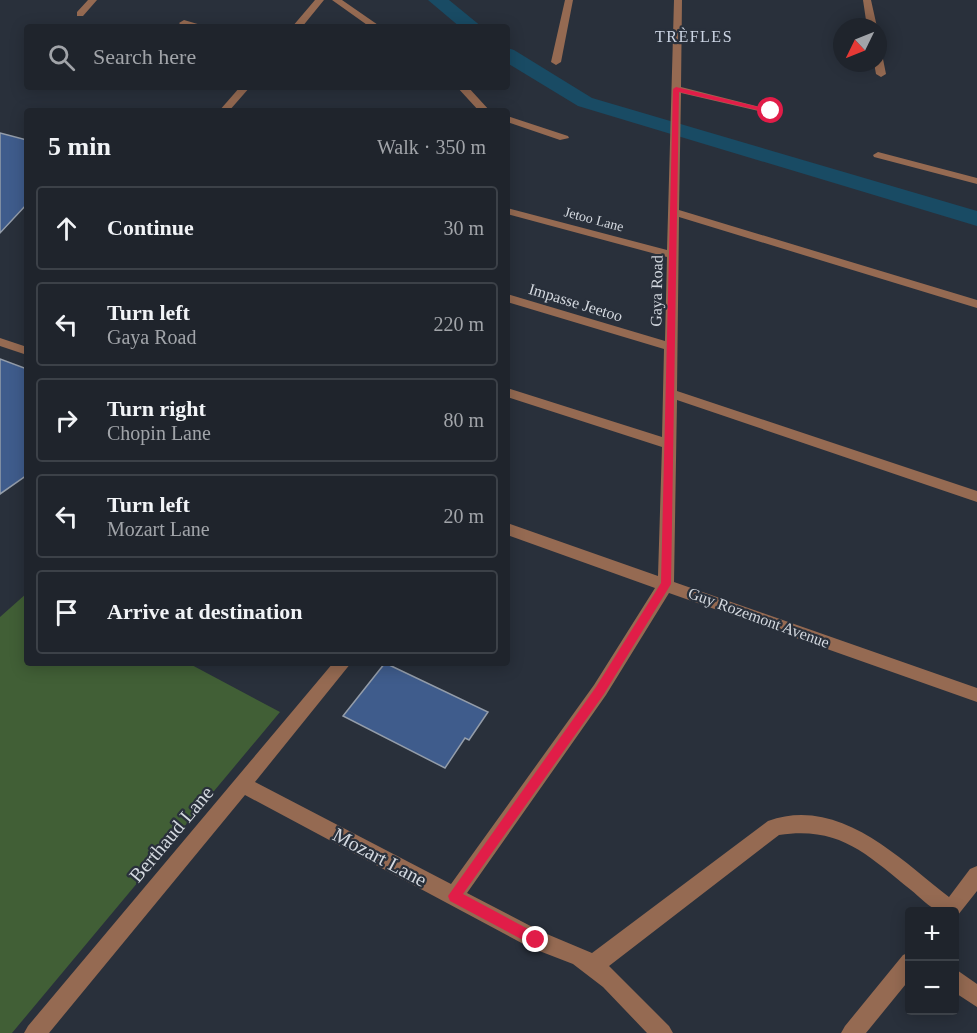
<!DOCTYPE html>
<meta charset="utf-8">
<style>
:root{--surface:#1f242c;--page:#272c34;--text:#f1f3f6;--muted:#a1a4a9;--line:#3c4148}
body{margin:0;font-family:Georgia,serif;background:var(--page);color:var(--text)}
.controls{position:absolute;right:18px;bottom:18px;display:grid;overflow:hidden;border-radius:6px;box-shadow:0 3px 15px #0003}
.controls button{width:54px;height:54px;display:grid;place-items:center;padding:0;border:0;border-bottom:2px solid var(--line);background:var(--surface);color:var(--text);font:30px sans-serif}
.compass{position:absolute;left:833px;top:18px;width:54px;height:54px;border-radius:50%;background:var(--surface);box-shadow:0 3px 15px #0003;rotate:227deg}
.stop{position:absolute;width:18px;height:18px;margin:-14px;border:4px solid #e11d48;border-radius:50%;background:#fff}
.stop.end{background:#e11d48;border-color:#fff;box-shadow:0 2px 6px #0008}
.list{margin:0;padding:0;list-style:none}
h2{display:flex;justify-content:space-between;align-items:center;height:78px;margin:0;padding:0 24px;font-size:26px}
h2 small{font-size:20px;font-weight:400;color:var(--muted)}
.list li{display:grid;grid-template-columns:39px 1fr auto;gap:18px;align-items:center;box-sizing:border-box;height:84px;margin:0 12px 12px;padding:0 12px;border:2px solid var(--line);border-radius:6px}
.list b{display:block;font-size:22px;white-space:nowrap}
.list p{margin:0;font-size:20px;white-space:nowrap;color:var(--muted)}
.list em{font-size:20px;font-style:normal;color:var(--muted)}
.icon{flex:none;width:33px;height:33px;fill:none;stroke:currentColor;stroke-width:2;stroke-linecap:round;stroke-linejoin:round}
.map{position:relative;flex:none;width:977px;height:1033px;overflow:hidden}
.search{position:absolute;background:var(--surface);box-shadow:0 3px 15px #0003;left:24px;top:24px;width:486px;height:66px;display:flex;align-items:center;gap:15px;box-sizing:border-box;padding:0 21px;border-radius:6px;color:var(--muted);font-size:22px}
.panel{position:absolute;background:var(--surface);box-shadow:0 3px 15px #0003;left:24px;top:108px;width:486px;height:558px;border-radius:6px}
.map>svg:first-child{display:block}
.green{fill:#415f36}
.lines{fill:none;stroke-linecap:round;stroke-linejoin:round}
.canal{fill:#194b64;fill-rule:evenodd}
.building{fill:#3f5c8c;stroke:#949daa;stroke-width:1.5}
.minor{fill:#956a52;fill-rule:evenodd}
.route{fill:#e11d48}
.labels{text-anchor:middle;stroke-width:4.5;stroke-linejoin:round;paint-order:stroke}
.far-street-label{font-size:14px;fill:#d3d8df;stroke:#29303b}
.far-quarter-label{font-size:16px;letter-spacing:1.5px;fill:#ccd5e4;stroke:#29303b}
.street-label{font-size:16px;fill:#d3d8df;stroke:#29303b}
.near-street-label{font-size:20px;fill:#d3d8df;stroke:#29303b}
</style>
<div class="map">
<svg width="977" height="1033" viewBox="0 0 977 1033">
<rect width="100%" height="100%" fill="#29303b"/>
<path class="green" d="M 27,593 L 27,663 L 188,663 L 280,712 L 12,1033 L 0,1033 L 0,617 Z"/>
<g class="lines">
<path class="canal" d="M 428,0 L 449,0 L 482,27 L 460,27 Z
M 507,48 L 514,50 L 592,98 L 977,211 L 977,226 L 578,106 L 507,63 Z"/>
</g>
<path class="building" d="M 0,133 L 27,140 L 27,204 L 0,233 Z
M 0,359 L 27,369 L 27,475 L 0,494 Z
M 385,663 L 488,712 L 469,740 L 465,738 L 445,768 L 343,716 Z"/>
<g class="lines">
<path class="minor" d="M 88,0 L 97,0 L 83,16 L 77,16 L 77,12 Z
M 315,0 L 324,0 L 302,27 L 292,27 Z
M 332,0 L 342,0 L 381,27 L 370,27 Z
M 565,0 L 573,0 L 561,62 L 556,65 L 551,62 Z
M 674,0 L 682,0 L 681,87 L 776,111 L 771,114 L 681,93 L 679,210 L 977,300 L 977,308 L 679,217 L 677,391 L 977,491 L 977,502 L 677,400 L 674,582 L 977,688 L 977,702 L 669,593 L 606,695 L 467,893 L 542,932 L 592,953 L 768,821 C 838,795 899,858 949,897 L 970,869 L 977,866 L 977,891 L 954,920 L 954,912 C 931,912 928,904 911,890 C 866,854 840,826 779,835 L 609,966 L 669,1026 L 673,1033 L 647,1033 L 603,987 L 573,964 L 529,947 L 245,795 L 49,1033 L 24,1033 L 28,1026 L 333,663 L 351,663 L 255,782 L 451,884 L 594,685 L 655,588 L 507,535 L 507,523 L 658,576 L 662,447 L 507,397 L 507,388 L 662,437 L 664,349 L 507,302 L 507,294 L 665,341 L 667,257 L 507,214 L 507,208 L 667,250 Z
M 863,0 L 871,0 L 877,27 L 867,27 Z
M 184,20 L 201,25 L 203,27 L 181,25 L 179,23 Z
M 878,56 L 883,59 L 886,74 L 881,77 L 876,74 L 874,63 L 878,63 Z
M 240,87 L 250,87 L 229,111 L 219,111 Z
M 457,87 L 468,87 L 490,111 L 479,111 Z
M 507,116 L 568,136 L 569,138 L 560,140 L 507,122 Z
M 878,152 L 977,178 L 977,184 L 874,157 L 873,155 Z
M 0,338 L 27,347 L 27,355 L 0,346 Z
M 910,952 L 910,979 L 866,1033 L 841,1033 L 845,1026 L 903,955 Z
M 954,968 L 977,984 L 977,1007 L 954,992 Z"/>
</g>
<path class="route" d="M 676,87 L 775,111 L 771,113 L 679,92 L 671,584 L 604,694 L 463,894 L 541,936 L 542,940 L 541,945 L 536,947 L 450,901 L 448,896 L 596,687 L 661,583 L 673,89 Z"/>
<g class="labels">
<g class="far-street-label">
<text transform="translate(594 219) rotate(15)" y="5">Jetoo Lane</text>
</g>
<g class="far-quarter-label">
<text x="694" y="42">TRÈFLES</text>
</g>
<g class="street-label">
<text transform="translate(656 291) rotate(-89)" y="6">Gaya Road</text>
<text transform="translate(576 302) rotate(17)" y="6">Impasse Jeetoo</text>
<text transform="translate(759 617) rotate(20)" y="6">Guy Rozemont Avenue</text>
</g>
<g class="near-street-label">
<text transform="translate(171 834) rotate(-50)" y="7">Berthaud Lane</text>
<text transform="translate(380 857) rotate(28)" y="7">Mozart Lane</text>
</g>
</g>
</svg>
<div class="controls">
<button>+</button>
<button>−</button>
</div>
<svg class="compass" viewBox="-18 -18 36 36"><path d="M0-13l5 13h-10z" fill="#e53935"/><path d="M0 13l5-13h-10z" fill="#a1a4a9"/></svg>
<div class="stop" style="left:771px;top:111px"></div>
<div class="stop end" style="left:536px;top:940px"></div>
<div class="search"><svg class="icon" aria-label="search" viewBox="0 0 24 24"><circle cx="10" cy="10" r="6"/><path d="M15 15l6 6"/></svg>Search here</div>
<section class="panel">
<h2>5 min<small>Walk · 350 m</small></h2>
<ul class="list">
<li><svg class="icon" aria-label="ahead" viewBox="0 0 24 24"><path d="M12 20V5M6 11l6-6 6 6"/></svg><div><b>Continue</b></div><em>30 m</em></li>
<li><svg class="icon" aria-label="left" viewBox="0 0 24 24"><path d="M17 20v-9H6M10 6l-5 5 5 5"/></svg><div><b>Turn left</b><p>Gaya Road</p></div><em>220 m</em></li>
<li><svg class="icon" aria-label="right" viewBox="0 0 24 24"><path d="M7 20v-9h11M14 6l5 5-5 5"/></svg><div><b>Turn right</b><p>Chopin Lane</p></div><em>80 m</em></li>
<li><svg class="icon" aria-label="left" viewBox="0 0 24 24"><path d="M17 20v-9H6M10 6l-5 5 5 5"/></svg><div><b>Turn left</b><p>Mozart Lane</p></div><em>20 m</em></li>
<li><svg class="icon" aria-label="arrive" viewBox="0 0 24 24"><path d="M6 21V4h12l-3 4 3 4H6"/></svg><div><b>Arrive at destination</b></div></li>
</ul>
</section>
</div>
